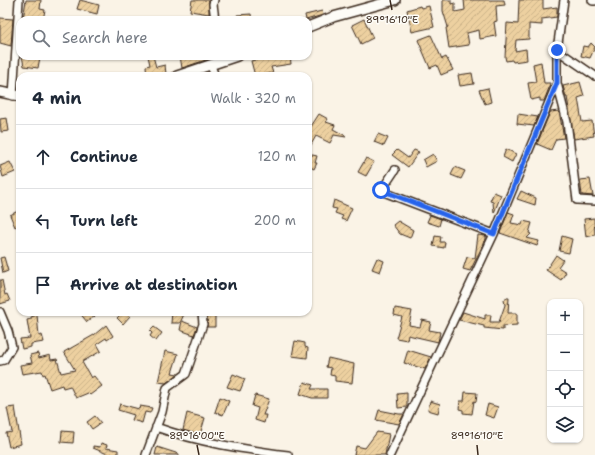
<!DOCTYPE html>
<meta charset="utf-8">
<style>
:root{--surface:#fff;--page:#f6f6f7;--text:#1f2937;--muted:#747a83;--line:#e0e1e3}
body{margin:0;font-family:"Shantell Sans",sans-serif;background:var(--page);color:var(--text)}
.controls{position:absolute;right:12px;bottom:12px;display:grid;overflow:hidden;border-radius:8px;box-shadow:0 1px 3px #0004}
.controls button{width:36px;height:36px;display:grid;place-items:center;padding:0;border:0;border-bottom:1px solid var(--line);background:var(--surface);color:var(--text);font:20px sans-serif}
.stop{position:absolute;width:12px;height:12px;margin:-9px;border:3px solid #2563eb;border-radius:50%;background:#fff}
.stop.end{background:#2563eb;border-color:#fff;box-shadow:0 1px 4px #0008}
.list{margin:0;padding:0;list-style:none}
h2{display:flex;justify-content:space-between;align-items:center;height:52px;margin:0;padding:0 16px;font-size:17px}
h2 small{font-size:13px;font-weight:400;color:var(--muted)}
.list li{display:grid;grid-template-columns:26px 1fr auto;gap:12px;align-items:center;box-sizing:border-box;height:64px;padding:0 16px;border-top:1px solid var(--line)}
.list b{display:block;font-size:15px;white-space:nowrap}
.list em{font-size:13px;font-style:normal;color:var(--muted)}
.icon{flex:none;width:22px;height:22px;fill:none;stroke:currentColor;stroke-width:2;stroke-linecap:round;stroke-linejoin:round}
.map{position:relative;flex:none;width:595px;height:455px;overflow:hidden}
.search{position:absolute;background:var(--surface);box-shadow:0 1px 3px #0004;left:16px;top:16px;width:296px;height:44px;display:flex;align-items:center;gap:10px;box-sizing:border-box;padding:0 14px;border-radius:12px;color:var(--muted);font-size:15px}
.panel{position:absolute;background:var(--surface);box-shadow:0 1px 3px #0004;left:16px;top:72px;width:296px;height:244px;border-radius:12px}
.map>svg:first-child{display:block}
.building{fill:url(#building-hatch);stroke:#3b2a1e}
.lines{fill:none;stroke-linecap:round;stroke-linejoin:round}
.street-casing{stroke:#3b2a1e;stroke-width:10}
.secondary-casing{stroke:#3b2a1e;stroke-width:12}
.street{stroke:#fdfcf7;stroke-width:7}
.secondary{stroke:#fdfcf7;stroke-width:9}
.route{stroke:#2563eb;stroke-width:5}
.ticks{fill:none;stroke:#3b2a1e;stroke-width:1.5}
.ticks-label{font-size:10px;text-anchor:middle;fill:#3b2a1e;stroke:#fdfcf7;stroke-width:3;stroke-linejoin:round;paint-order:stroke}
</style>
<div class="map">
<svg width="595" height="455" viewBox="0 0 595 455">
<defs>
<pattern id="building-hatch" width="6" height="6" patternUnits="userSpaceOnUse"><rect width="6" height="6" fill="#edd0a0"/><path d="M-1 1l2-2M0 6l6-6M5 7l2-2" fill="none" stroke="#ccb389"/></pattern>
</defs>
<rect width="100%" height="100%" fill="#faf3e6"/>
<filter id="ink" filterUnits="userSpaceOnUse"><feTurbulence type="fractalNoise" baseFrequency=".025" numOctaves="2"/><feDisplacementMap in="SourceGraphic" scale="8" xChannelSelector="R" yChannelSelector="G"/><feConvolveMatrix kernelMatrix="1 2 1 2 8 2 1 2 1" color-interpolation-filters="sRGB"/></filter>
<g filter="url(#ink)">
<path class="building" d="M 26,0 L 41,0 L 40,9 L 45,10 L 43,20 L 23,20 Z
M 80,0 L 99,5 L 97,14 L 77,9 Z
M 192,0 L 209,0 L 209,14 L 190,11 Z
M 443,0 L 451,0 L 451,4 L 455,3 L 455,12 L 465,10 L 464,0 L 504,0 L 505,5 L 496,6 L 497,21 L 494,22 L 496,36 L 480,39 L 479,30 L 467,33 L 469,45 L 449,48 L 446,28 L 448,27 L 443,11 Z
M 519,0 L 543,0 L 543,9 L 557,7 L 557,17 L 542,19 L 542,25 L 529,24 L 529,39 L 516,40 L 515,51 L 526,49 L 527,60 L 513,62 L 512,60 L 506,61 L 505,57 L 507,23 L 518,24 Z
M 420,6 L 421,8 L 429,6 L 434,27 L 412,32 L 407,10 Z
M 322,11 L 323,15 L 306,20 L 305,15 Z
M 251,14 L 252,20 L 237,20 L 237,15 Z
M 0,18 L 13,19 L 11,46 L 0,43 Z
M 364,19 L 373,38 L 361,44 L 352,25 Z
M 431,35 L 442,59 L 446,57 L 453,70 L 441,75 L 437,65 L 430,68 L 418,40 Z
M 591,43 L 595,47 L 590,58 L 581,56 L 583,46 L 588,47 Z
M 22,56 L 40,57 L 38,68 L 24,66 Z
M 148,56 L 153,56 L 156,67 L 165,65 L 166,74 L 147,76 L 146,66 L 150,65 Z
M 180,56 L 218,56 L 182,68 Z
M 272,56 L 290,56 L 291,64 L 271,67 L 273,73 L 255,76 L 251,61 Z
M 541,62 L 544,83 L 550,83 L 549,88 L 544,101 L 540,101 L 540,98 L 531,100 L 528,83 L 536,82 L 533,64 Z
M 472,73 L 474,84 L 460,86 L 458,75 Z
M 580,82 L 584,96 L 578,98 L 582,122 L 592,121 L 594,136 L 574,139 L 567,97 L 566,97 L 563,86 Z
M 488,88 L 491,102 L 485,104 L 479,90 Z
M 559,111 L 564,138 L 556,139 L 551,150 L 537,144 L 550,112 Z
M 319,114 L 328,119 L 326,122 L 335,125 L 333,129 L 346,136 L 346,137 L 334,135 L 330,143 L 316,136 L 308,150 L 308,131 Z
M 518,114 L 538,117 L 534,126 L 517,124 Z
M 7,118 L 9,131 L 1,132 L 0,119 Z
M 378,134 L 388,138 L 384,146 L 374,142 Z
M 506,149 L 516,154 L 512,162 L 503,157 Z
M 397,150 L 408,158 L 414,150 L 419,152 L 408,167 L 392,155 Z
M 308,154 L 317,156 L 315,163 L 317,163 L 314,169 L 308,166 Z
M 433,154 L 437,161 L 426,167 L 423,160 Z
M 366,158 L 374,162 L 366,176 L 358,172 Z
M 10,162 L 15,172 L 3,177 L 0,166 Z
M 455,167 L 465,171 L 461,179 L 451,175 Z
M 590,179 L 593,196 L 582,195 L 580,180 Z
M 521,191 L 536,198 L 535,205 L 517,199 Z
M 494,192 L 501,195 L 494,213 L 493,202 L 490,201 Z
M 334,200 L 352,208 L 346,221 L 341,219 L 343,216 L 335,213 L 337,209 L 332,208 Z
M 20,210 L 20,224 L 15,227 L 10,215 Z
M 508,212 L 514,214 L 511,223 L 522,225 L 523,221 L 532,223 L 529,233 L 531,234 L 527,238 L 539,241 L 537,246 L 500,233 Z
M 430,215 L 441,219 L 439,226 L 427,222 Z
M 594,218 L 595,235 L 586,237 L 584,219 Z
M 398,221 L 413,230 L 410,238 L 400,234 L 393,225 Z
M 478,235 L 486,236 L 486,239 L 470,271 L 463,269 L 467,257 L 475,258 Z
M 435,236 L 441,237 L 440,242 L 445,242 L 444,248 L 433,246 Z
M 562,236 L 572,239 L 569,253 L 559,251 Z
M 556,255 L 563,260 L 558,267 L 566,272 L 561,280 L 546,270 Z
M 4,257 L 8,271 L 3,273 L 0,258 Z
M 377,258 L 384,261 L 380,272 L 372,269 Z
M 0,280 L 2,280 L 5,295 L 7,294 L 10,301 L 0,304 Z
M 507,298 L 509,298 L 508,313 L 517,313 L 517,325 L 503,326 L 503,330 L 484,328 L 484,326 L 459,320 L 463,312 L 485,319 L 485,315 L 491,315 L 490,322 L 499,322 L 505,305 L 504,300 Z
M 395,308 L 412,311 L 409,325 L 420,327 L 422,320 L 431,322 L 429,330 L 440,332 L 438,342 L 408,335 L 407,340 L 396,338 L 402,317 L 394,315 Z
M 79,312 L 92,312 L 95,316 L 87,322 Z
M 123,312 L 126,312 L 130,316 L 123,324 L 117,318 Z
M 172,312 L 185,312 L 180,323 L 171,323 Z
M 211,312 L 215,312 L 215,327 L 207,327 L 207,317 Z
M 37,315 L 39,336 L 42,335 L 44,342 L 31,344 L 31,347 L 22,349 L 20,339 L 30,338 L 27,320 L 31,319 L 31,317 Z
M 182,321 L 197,327 L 194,335 L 180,330 Z
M 106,325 L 113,336 L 107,340 L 106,338 L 97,344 L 101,351 L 82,362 L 91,378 L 94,376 L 102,386 L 90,395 L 88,393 L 76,398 L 70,386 L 63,388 L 62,385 L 50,389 L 45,374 L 43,375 L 42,371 L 22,374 L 20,365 L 32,363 L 30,355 L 38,353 L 39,358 L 50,355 L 51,360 L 57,359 L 61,373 L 75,370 L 64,352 L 94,335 Z
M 154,327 L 162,333 L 156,341 L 150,336 L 152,333 L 150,331 Z
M 295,341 L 305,343 L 305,347 L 308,348 L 307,358 L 292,356 Z
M 408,350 L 431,357 L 425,369 L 404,363 Z
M 165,351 L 178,354 L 172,373 L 178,374 L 166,383 L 158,382 Z
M 328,358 L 354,364 L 352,383 L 335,381 L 335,376 L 330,375 L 331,368 L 326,367 Z
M 233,374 L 245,379 L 240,391 L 227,387 Z
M 304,382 L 313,385 L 311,389 L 327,389 L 327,398 L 312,398 L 300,394 Z
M 465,392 L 477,393 L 476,402 L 474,401 L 472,414 L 463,413 L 463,410 L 459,409 L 460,401 L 464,401 Z
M 407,393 L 407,407 L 398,408 L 397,394 Z
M 255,395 L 269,399 L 263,415 L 266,415 L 264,423 L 255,420 L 258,408 L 252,406 Z
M 220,397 L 229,401 L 223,415 L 215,412 Z
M 430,401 L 440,404 L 438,413 L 428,410 Z
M 120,404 L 139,409 L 140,406 L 152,408 L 150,413 L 145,412 L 142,423 L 132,420 L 134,415 L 118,410 Z
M 488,404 L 498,407 L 494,418 L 485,415 Z
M 15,407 L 21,444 L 9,447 L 6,433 L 12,432 L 7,408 Z
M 379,410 L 399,414 L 404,414 L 399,424 L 376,420 Z
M 187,413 L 205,418 L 200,435 L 183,430 Z
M 95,416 L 101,423 L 92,429 L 87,422 Z
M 62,431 L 74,432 L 73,443 L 61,442 Z
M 377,432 L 389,434 L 385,455 L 354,455 L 356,446 L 365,448 Z
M 101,443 L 107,445 L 106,448 L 118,450 L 118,455 L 110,455 L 93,448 L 93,446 L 100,447 Z
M 157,447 L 179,454 L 179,455 L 155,455 Z"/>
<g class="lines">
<g class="street-casing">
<path id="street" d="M 214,0 L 213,4 L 215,20
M 557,50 L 595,76
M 211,66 L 215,76
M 557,83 L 567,122 L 577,200 L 595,201
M 13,96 L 19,0
M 395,170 L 381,191 L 494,234
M 0,312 L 8,331 L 12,347 L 4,360 L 0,361
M 156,427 C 200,443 243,449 288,455
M 146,455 L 162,412 L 167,388 L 186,374 L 203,324 L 202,312
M 390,455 L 494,234 L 557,83 L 557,50 L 564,0"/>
</g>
<g class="secondary-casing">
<path id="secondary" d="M 593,0 L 595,0
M 308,27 L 333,17 L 395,0
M 177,76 L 237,56
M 0,92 L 20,96"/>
</g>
<use href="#street" class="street"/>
<use href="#secondary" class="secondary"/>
</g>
</g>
<g class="lines" filter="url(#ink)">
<path class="route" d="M 381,190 L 494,234 L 557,83 L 557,50"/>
</g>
<path class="ticks" d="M 390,0 L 392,10M 197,445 L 199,455M 477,445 L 478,455"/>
<g class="ticks-label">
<text x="392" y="23">89°16'10"E</text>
<text x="197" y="439">89°16'00"E</text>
<text x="477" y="439">89°16'10"E</text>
</g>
</svg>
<div class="controls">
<button>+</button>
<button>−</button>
<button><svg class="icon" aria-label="locate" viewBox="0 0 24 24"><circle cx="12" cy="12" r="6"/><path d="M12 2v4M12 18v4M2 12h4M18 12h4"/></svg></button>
<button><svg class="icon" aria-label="layers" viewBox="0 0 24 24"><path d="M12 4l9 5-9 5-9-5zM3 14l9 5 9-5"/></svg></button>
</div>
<div class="stop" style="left:381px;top:190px"></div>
<div class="stop end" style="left:557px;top:50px"></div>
<div class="search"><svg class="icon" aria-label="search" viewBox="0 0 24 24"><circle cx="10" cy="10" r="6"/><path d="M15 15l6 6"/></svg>Search here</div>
<section class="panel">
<h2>4 min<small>Walk · 320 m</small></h2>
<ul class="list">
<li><svg class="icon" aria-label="ahead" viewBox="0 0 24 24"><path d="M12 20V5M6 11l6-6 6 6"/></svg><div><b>Continue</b></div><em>120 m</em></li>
<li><svg class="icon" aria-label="left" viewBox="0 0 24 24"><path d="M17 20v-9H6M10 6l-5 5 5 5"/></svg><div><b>Turn left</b></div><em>200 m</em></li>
<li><svg class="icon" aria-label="arrive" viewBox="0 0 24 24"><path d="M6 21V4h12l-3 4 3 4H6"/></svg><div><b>Arrive at destination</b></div></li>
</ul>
</section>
</div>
